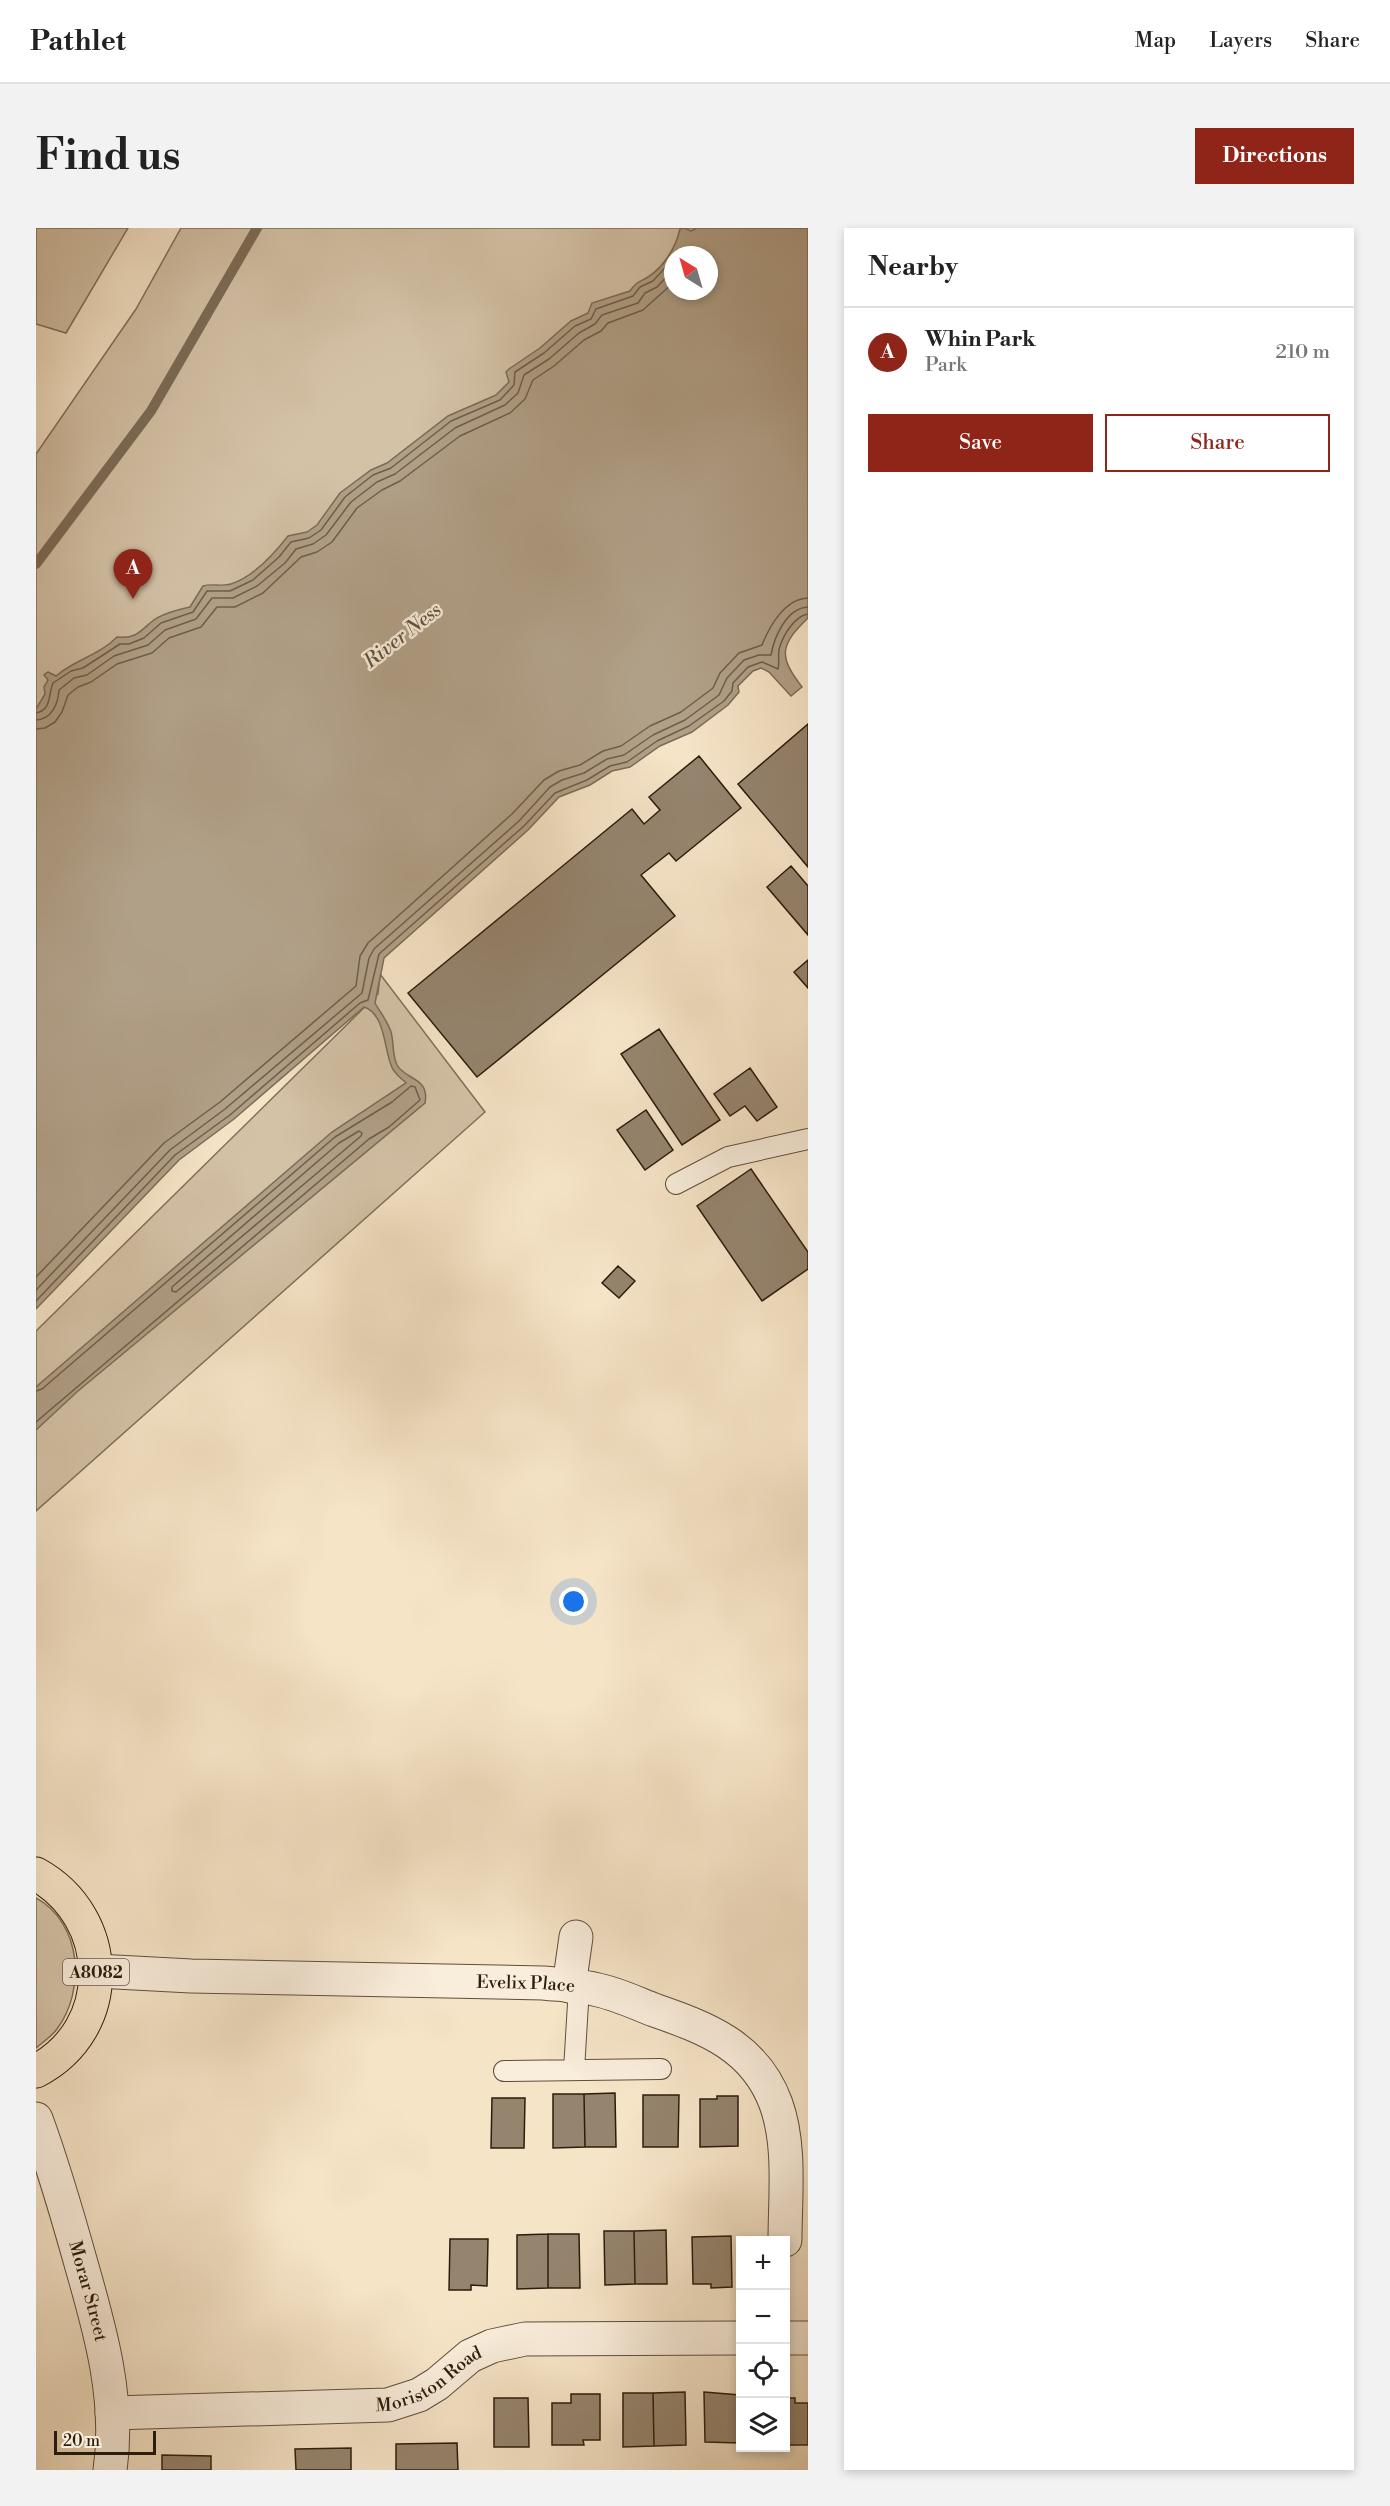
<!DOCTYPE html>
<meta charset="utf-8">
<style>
:root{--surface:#fff;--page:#f2f2f2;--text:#222;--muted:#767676;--line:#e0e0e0;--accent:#8f2418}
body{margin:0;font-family:"Libre Bodoni",serif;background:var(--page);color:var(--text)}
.controls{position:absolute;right:18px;bottom:18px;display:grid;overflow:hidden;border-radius:0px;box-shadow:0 3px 9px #0003}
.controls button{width:54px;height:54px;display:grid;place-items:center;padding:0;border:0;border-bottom:2px solid var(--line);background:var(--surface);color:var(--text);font:30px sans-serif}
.compass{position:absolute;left:628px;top:18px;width:54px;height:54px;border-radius:50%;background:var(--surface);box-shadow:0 3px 9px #0003;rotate:323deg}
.scale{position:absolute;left:18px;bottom:15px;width:102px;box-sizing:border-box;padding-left:6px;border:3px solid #2c1d0d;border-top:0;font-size:16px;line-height:21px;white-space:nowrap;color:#2c1d0d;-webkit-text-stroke:4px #f9eddb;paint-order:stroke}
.you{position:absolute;left:538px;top:1374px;width:21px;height:21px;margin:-15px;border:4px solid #fff;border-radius:50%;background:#1a73e8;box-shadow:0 0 0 9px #1a73e833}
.badge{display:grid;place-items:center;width:39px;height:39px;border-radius:50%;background:var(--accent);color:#fff;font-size:20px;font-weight:700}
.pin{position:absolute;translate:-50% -50px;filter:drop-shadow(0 2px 3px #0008)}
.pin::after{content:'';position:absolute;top:32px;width:21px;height:18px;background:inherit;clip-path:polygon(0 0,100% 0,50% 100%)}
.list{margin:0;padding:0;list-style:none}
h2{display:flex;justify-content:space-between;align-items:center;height:78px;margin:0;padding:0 24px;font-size:26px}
h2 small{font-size:20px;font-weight:400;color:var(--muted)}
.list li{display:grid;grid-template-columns:39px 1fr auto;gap:18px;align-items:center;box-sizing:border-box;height:90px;padding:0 24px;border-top:2px solid var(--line)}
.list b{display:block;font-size:22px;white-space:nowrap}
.list p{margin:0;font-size:20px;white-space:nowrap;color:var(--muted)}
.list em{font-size:20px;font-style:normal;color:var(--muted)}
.actions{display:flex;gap:12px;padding:18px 24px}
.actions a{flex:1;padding:14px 0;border:2px solid var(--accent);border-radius:0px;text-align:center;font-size:21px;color:var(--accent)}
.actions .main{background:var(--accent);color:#fff}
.icon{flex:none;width:33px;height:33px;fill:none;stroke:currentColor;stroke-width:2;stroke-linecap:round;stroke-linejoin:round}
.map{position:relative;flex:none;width:772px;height:2242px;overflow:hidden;border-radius:0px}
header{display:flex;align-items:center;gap:36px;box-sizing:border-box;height:84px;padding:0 30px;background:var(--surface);border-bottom:2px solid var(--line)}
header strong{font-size:28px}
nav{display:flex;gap:33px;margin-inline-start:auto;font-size:21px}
.intro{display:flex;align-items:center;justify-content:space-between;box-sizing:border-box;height:144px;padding:0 36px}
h1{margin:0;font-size:42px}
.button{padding:15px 27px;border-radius:0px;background:var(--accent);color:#fff;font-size:21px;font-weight:700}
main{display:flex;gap:36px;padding:0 36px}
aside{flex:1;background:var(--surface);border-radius:0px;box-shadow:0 3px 9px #0003}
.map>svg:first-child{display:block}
.green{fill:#d4c2a7;stroke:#80705a;stroke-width:1.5}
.water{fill:#b1a088;stroke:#7c6c57;stroke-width:1.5;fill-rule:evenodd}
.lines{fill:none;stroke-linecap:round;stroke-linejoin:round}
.shore{stroke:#6e5e4a;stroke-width:1.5}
.stream{stroke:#7c6c57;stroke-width:10}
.building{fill:#95846e;stroke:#2c1d0d;stroke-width:1.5}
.lane-casing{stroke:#5e4f3c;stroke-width:22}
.street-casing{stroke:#5e4f3c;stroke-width:35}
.primary-casing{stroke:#2c1d0d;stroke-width:35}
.lane{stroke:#f9eddb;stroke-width:20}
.street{stroke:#f9eddb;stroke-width:33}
.primary{stroke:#f6e4c7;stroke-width:33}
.labels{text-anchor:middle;stroke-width:5;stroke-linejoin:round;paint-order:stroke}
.shield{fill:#f9eddb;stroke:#6a5b4b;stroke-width:1.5}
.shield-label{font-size:16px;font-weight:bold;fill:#2c1d0d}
.street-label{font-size:18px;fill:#2c1d0d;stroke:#f9eddb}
.water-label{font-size:20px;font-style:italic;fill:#61513e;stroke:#f9eddb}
</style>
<header>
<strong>Pathlet</strong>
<nav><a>Map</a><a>Layers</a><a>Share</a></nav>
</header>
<div class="intro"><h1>Find us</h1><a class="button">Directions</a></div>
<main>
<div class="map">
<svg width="772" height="2242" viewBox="0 0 772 2242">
<rect width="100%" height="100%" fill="#f6e4c7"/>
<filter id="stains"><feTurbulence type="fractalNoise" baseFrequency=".00333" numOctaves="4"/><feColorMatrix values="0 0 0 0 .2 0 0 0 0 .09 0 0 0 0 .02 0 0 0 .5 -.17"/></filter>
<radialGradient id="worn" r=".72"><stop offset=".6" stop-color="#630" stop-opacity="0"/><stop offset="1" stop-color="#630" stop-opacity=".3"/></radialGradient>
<path class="green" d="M 0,0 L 92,0 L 30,105 L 0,96 Z
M 145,0 L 691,0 L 637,27 L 637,41 L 0,515 L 0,226 L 100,81 Z
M 344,746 L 449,884 L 0,1283 L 0,1103 L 342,766 Z
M 0,1670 C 46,1695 50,1762 21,1801 C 16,1808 7,1814 0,1820 Z"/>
<path class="water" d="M 648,0 L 655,3 L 661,0 L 772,0 L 772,390 C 744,417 742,428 766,459 L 755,468 L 733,444 L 725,440 L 717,443 L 702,458 L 703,464 L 692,477 L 656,504 L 624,518 L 594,539 L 576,543 L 554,557 L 523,569 L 492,602 L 348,730 L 339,775 C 344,784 352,794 355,804 C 358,814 356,827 361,837 C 369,852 394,849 389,875 L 42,1163 L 0,1202 L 0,1159 L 296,904 L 370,855 C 364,849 358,846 355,837 C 348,820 349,786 328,779 L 198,891 L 143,932 L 0,1081 L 0,481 L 9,466 L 8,459 L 12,452 L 8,447 L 12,444 L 20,448 C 38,432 64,427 81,409 C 98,411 103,405 114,395 C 124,386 141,382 154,379 L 167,358 C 176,355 186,359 195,356 C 217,349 238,326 252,308 L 271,304 L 281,297 L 304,265 L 335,242 L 351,235 L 412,188 L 460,167 L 473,154 L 470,144 L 473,141 L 504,120 L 535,93 L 552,85 L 556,75 L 594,63 C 600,54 604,54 612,49 C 628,39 640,19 644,1 ZM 637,27 L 673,27 L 673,63 L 637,63 Z"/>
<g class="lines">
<path class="shore" d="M 0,485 C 16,482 12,466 17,455 L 35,443 L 47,440 L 84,416 L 93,416 L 108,410 L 125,395 L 157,384 L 171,363 L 194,363 L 217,352 L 243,329 L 255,314 L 273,310 L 285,302 L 309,269 L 337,247 L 355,240 L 415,193 L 464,172 L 478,157 L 479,144 L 508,125 L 539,98 L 555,91 L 560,81 L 597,68 L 604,59 L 617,53 L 637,31
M 0,492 C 16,491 22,476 23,462 L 38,450 L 51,447 L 78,428 L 112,417 L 129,402 L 160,391 L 176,370 L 197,370 L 221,358 L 249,335 L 260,321 L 277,316 L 290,307 L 315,274 L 341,254 L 359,246 L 419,200 L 469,177 L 482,165 L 488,147 L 513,131 L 543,105 L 559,96 L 566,87 L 602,75 L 609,65 L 621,59 L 637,42
M 0,501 L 9,500 L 19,494 L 26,484 L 32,467 L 42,459 L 55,454 L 81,436 L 116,425 L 133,410 L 165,399 L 181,379 L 199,379 L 227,365 L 265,329 L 281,324 L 296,314 L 321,280 L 346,262 L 364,253 L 424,208 L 474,185 L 489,171 L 497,152 L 518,138 L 548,112 L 565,103 L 572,95 L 607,82 L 637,55
M 323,903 L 326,905 L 325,908 L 140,1064 L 136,1063 L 136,1059 L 303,915 Z
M 0,1049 L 128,915 L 184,874 L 320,758 L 324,728 L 332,715 L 476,586 L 508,552 L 523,543 L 544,537 L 567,523 L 585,518 L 614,498 L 645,484 L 677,460 L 684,445 L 703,425 L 726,417 C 734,397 749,371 772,370
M 0,1062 L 134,922 L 189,881 L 326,765 L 333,730 L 338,721 L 483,593 L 514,559 L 526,552 L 548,545 L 571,531 L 588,527 L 617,507 L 649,492 L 683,467 L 691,450 L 708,432 L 723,427 L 735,427 C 738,410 750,380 772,379
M 0,1073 L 139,927 L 194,887 L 324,775 L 332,772 L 343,726 L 488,598 L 519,565 L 551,552 L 574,538 L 591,534 L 621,513 L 653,498 L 688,473 L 696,463 L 697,455 L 712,439 L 726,434 L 742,441 C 744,434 741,425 744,418 C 748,406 759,388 772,386
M 0,1163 L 6,1161 L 299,909 L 356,874 L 375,858 L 379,859 L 384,872 L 353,899 L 333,911 L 0,1194"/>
<path class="stream" d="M 0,336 L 115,183 L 221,0"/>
</g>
<path class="building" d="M 772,496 L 772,639 L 702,556 Z
M 663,528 L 705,580 L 640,633 L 633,625 L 605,647 L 639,688 L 441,849 L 372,765 L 596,581 L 608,596 L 624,582 L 613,569 Z
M 755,638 L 772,658 L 772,707 L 731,659 Z
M 772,732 L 772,760 L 758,744 Z
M 623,801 L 684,892 L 646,917 L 585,826 Z
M 714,840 L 741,879 L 721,893 L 709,878 L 694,888 L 678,866 Z
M 610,882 L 637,922 L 609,942 L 581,902 Z
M 715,941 L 772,1024 L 772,1041 L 726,1073 L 661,978 Z
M 582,1038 L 599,1053 L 583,1070 L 566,1055 Z
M 579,1865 L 580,1919 L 549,1919 L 548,1866 Z
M 517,1866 L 548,1866 L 549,1919 L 517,1920 Z
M 607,1867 L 643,1867 L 642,1919 L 607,1919 Z
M 681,1868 L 702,1868 L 702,1918 L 664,1919 L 664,1871 L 681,1871 Z
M 456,1870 L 489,1870 L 488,1920 L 455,1920 Z
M 630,2002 L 631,2056 L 599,2056 L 598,2003 Z
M 568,2003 L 598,2003 L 599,2056 L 569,2057 Z
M 512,2006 L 512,2060 L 481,2061 L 481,2007 Z
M 512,2006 L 543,2006 L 544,2060 L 512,2060 Z
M 695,2008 L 696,2059 L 675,2060 L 675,2056 L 657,2056 L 656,2009 Z
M 414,2011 L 452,2011 L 451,2058 L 435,2057 L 435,2062 L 413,2062 Z
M 649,2164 L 650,2217 L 618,2218 L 617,2165 Z
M 668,2164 L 704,2167 L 704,2215 L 669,2214 Z
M 587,2165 L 617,2165 L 618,2218 L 587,2219 Z
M 535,2166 L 564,2166 L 564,2212 L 547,2212 L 548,2217 L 516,2217 L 516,2175 L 535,2175 Z
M 458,2170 L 492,2170 L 493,2219 L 458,2219 Z
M 750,2170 L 759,2170 L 759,2175 L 772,2175 L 772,2217 L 750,2217 Z
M 421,2215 L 422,2242 L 360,2242 L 360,2216 Z
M 315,2220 L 315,2242 L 260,2242 L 259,2221 Z
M 126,2227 L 175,2228 L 175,2242 L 126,2242 Z"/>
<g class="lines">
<g class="lane-casing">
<path id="lane" d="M 640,956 L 692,929 L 772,911
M 538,1842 L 543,1759
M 468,1843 L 625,1841"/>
</g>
<g class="street-casing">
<g id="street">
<path id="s1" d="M 61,1743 L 155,1748 L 507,1755 C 525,1757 544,1757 562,1762 C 581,1766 600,1775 618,1782 C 670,1800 719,1818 740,1876 C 755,1917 749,1969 749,2012"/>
<path d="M 533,1758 L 540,1709"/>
<path id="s2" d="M 0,1891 C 18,1940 32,1989 46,2039 C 65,2105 84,2173 74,2242"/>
<path d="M 750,2110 L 772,2110"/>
<path id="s3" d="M 76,2185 L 352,2177 L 383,2167 L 401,2156 L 434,2128 L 456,2118 L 489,2111 L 704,2110"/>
</g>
</g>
<g class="primary-casing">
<path id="primary" d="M 0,1646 C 78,1689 81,1801 0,1843"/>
</g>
<use href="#lane" class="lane"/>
<use href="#street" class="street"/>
<use href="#primary" class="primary"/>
</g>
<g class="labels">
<rect class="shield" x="27" y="1731" width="66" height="26" rx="4.5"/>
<g class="shield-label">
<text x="60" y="1750">A8082</text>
</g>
<g class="street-label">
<text dy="6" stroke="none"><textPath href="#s1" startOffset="429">Evelix Place</textPath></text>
<text dy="6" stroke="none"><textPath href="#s2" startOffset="180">Morar Street</textPath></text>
<text dy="6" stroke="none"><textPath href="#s3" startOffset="324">Moriston Road</textPath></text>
</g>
<g class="water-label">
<text transform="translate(366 407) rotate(-38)" y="7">River Ness</text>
</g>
</g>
<rect width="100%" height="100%" filter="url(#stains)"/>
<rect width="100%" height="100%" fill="url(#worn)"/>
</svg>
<div class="controls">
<button>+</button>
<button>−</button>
<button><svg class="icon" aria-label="locate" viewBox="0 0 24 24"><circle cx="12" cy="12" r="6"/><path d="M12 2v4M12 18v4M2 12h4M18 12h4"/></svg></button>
<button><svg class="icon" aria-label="layers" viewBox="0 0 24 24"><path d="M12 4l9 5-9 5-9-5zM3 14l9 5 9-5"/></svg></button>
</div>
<svg class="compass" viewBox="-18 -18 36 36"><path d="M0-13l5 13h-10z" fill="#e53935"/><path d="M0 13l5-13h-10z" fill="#767676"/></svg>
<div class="scale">20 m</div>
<div class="you"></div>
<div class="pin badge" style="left:97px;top:371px">A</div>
</div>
<aside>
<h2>Nearby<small></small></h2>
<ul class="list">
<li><span class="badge">A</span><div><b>Whin Park</b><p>Park</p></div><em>210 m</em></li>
</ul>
<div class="actions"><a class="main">Save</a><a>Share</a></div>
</aside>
</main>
